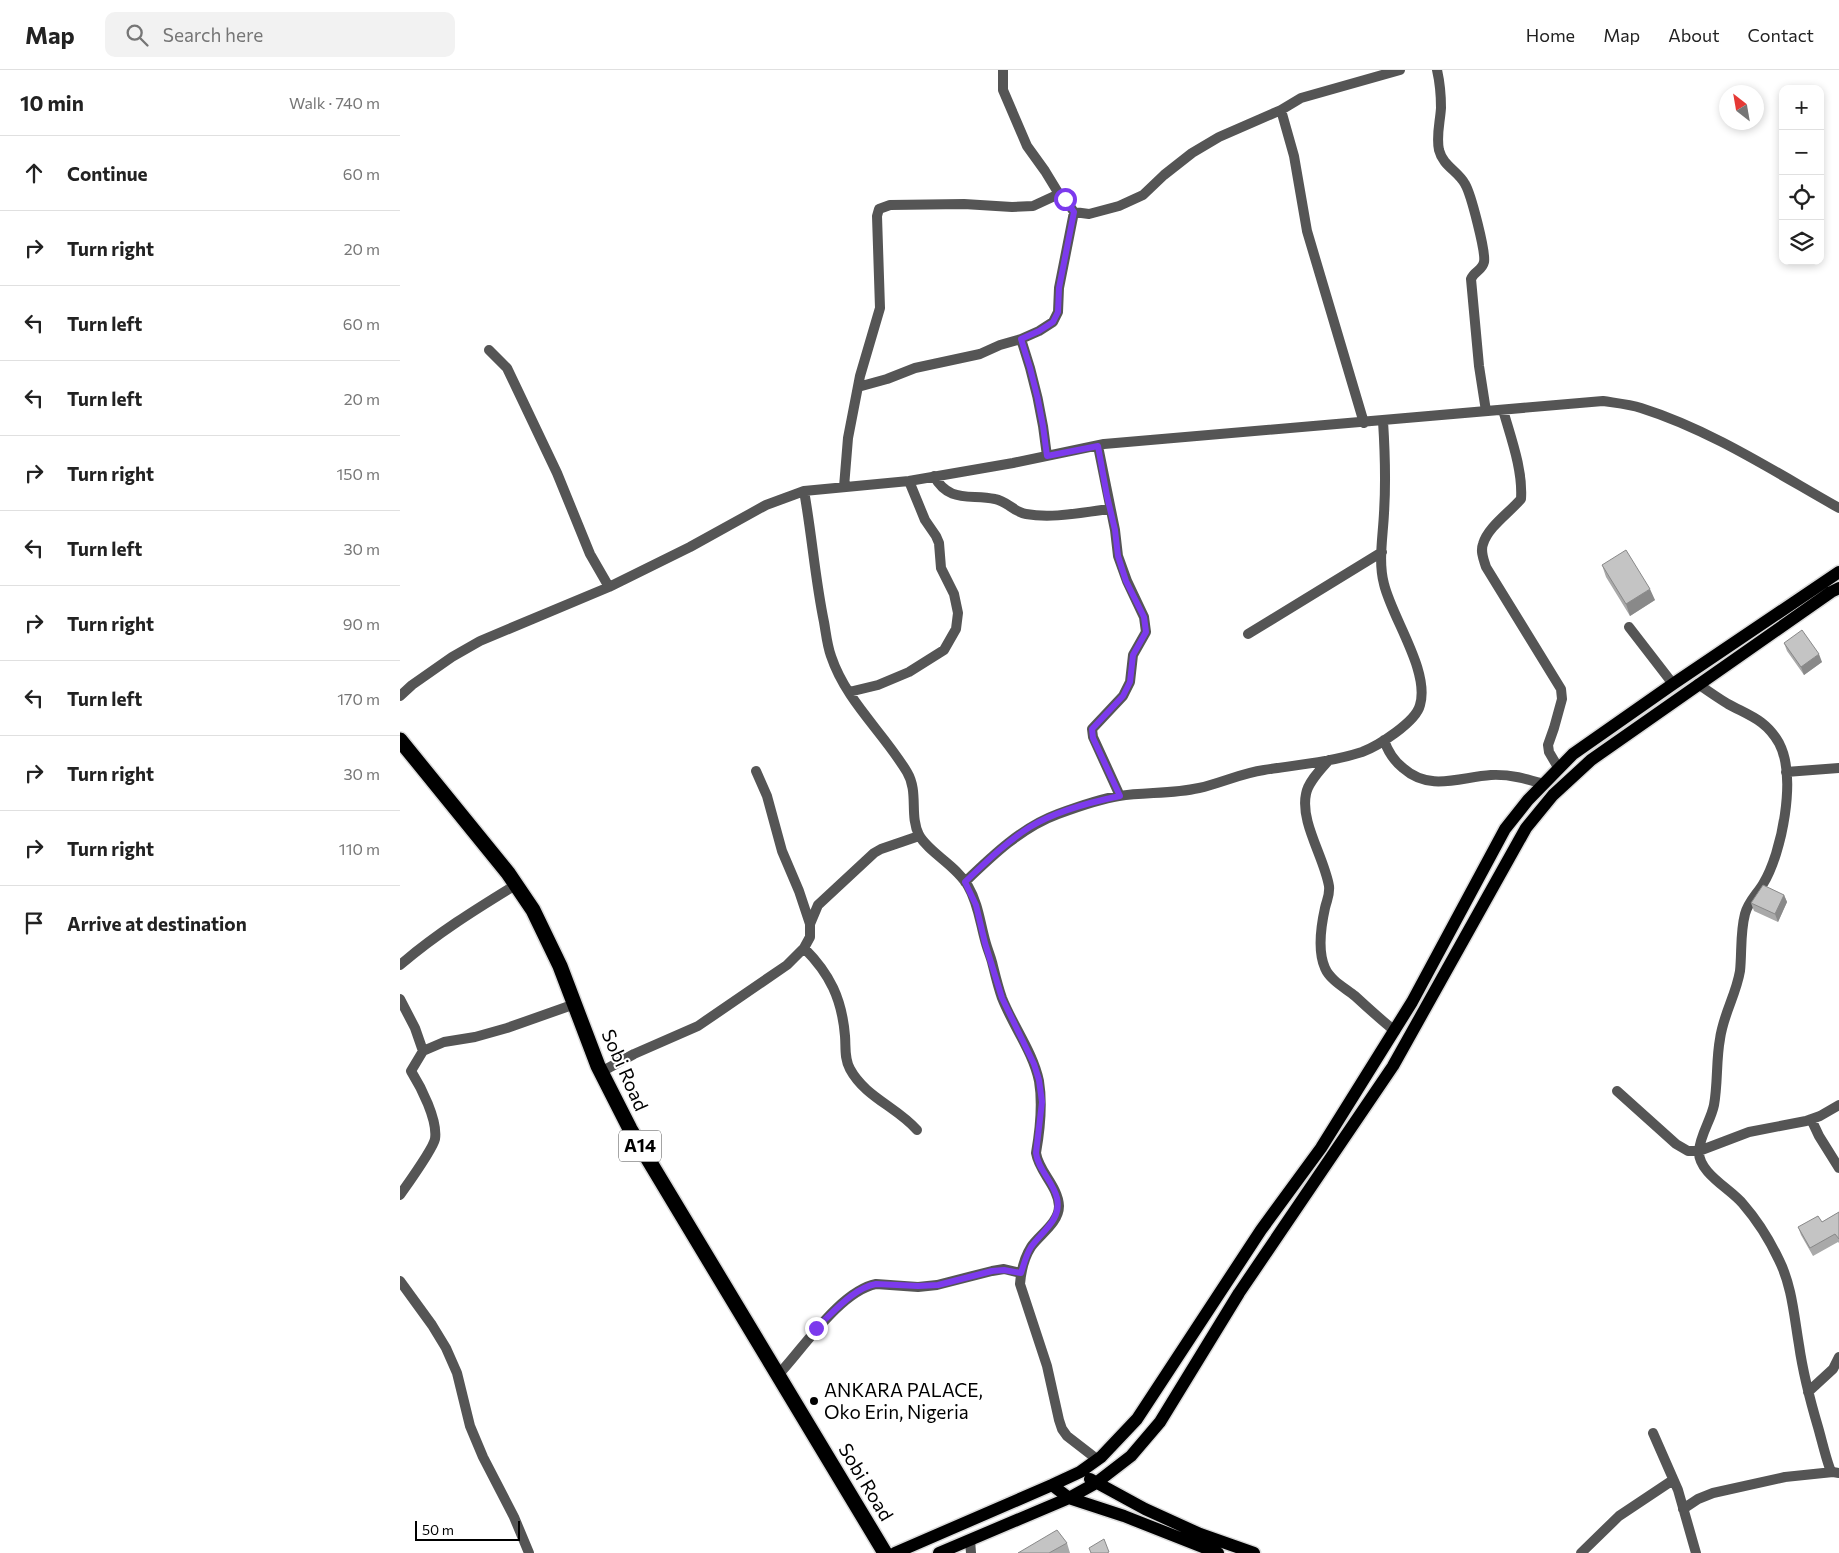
<!DOCTYPE html>
<meta charset="utf-8">
<style>
:root{--surface:#fff;--page:#f2f2f2;--text:#222;--muted:#767676;--line:#e0e0e0}
body{margin:0;font-family:Commissioner,sans-serif;background:var(--page);color:var(--text)}
.controls{position:absolute;right:15px;top:15px;display:grid;overflow:hidden;border-radius:10px;box-shadow:0 2px 8px #0003}
.controls button{width:45px;height:45px;display:grid;place-items:center;padding:0;border:0;border-bottom:1px solid var(--line);background:var(--surface);color:var(--text);font:25px sans-serif}
.compass{position:absolute;left:1319px;top:15px;width:45px;height:45px;border-radius:50%;background:var(--surface);box-shadow:0 2px 8px #0003;rotate:329deg}
.scale{position:absolute;left:15px;bottom:12px;width:105px;box-sizing:border-box;padding-left:5px;border:2px solid #000;border-top:0;font-size:14px;line-height:18px;white-space:nowrap;color:#000;-webkit-text-stroke:4px #fff;paint-order:stroke}
.stop{position:absolute;width:15px;height:15px;margin:-11px;border:4px solid #7c3aed;border-radius:50%;background:#fff}
.stop.end{background:#7c3aed;border-color:#fff;box-shadow:0 1px 5px #0008}
.list{margin:0;padding:0;list-style:none}
h2{display:flex;justify-content:space-between;align-items:center;height:65px;margin:0;padding:0 20px;font-size:21px}
h2 small{font-size:16px;font-weight:400;color:var(--muted)}
.list li{display:grid;grid-template-columns:32px 1fr auto;gap:15px;align-items:center;box-sizing:border-box;height:75px;padding:0 20px;border-top:1px solid var(--line)}
.list b{display:block;font-size:19px;white-space:nowrap}
.list em{font-size:16px;font-style:normal;color:var(--muted)}
.icon{flex:none;width:28px;height:28px;fill:none;stroke:currentColor;stroke-width:2;stroke-linecap:round;stroke-linejoin:round}
.map{position:relative;flex:none;width:1439px;height:1483px;overflow:hidden}
header{display:flex;align-items:center;gap:30px;box-sizing:border-box;height:70px;padding:0 25px;background:var(--surface);border-bottom:1px solid var(--line)}
header strong{font-size:24px}
nav{display:flex;gap:28px;margin-inline-start:auto;font-size:18px}
.search{width:350px;height:45px;background:var(--page);display:flex;align-items:center;gap:12px;box-sizing:border-box;padding:0 18px;border-radius:10px;color:var(--muted);font-size:19px}
main{display:flex}
aside{flex:1;background:var(--surface)}
.map>svg:first-child{display:block}
.lines{fill:none;stroke-linecap:round;stroke-linejoin:round}
.primary-casing{stroke:#dbdbdb;stroke-width:15}
.highway-casing{stroke:#dbdbdb;stroke-width:18}
.street{stroke:#555;stroke-width:10}
.primary{stroke:#000;stroke-width:12}
.highway{stroke:#000;stroke-width:15}
.wall{fill:#a9a9a9}
.shaded-wall{fill:#898989}
.building{fill:#c4c4c4;stroke:#898989}
.route{stroke:#7c3aed;stroke-width:6}
.poi-dot{fill:#000;stroke:#fff;stroke-width:2}
.labels{text-anchor:middle;stroke-width:4;stroke-linejoin:round;paint-order:stroke}
.shield{fill:#fff;stroke:#4c4c4c;stroke-width:1}
.shield-label{font-size:18px;font-weight:bold;fill:#000}
.street-label{font-size:19px;fill:#000;stroke:#fff}
.poi-label{font-size:19px;fill:#000;stroke:#fff;text-anchor:start}
</style>
<header>
<strong>Map</strong>
<div class="search"><svg class="icon" aria-label="search" viewBox="0 0 24 24"><circle cx="10" cy="10" r="6"/><path d="M15 15l6 6"/></svg>Search here</div>
<nav><a>Home</a><a>Map</a><a>About</a><a>Contact</a></nav>
</header>
<main>
<aside>
<h2>10 min<small>Walk · 740 m</small></h2>
<ul class="list">
<li><svg class="icon" aria-label="ahead" viewBox="0 0 24 24"><path d="M12 20V5M6 11l6-6 6 6"/></svg><div><b>Continue</b></div><em>60 m</em></li>
<li><svg class="icon" aria-label="right" viewBox="0 0 24 24"><path d="M7 20v-9h11M14 6l5 5-5 5"/></svg><div><b>Turn right</b></div><em>20 m</em></li>
<li><svg class="icon" aria-label="left" viewBox="0 0 24 24"><path d="M17 20v-9H6M10 6l-5 5 5 5"/></svg><div><b>Turn left</b></div><em>60 m</em></li>
<li><svg class="icon" aria-label="left" viewBox="0 0 24 24"><path d="M17 20v-9H6M10 6l-5 5 5 5"/></svg><div><b>Turn left</b></div><em>20 m</em></li>
<li><svg class="icon" aria-label="right" viewBox="0 0 24 24"><path d="M7 20v-9h11M14 6l5 5-5 5"/></svg><div><b>Turn right</b></div><em>150 m</em></li>
<li><svg class="icon" aria-label="left" viewBox="0 0 24 24"><path d="M17 20v-9H6M10 6l-5 5 5 5"/></svg><div><b>Turn left</b></div><em>30 m</em></li>
<li><svg class="icon" aria-label="right" viewBox="0 0 24 24"><path d="M7 20v-9h11M14 6l5 5-5 5"/></svg><div><b>Turn right</b></div><em>90 m</em></li>
<li><svg class="icon" aria-label="left" viewBox="0 0 24 24"><path d="M17 20v-9H6M10 6l-5 5 5 5"/></svg><div><b>Turn left</b></div><em>170 m</em></li>
<li><svg class="icon" aria-label="right" viewBox="0 0 24 24"><path d="M7 20v-9h11M14 6l5 5-5 5"/></svg><div><b>Turn right</b></div><em>30 m</em></li>
<li><svg class="icon" aria-label="right" viewBox="0 0 24 24"><path d="M7 20v-9h11M14 6l5 5-5 5"/></svg><div><b>Turn right</b></div><em>110 m</em></li>
<li><svg class="icon" aria-label="arrive" viewBox="0 0 24 24"><path d="M6 21V4h12l-3 4 3 4H6"/></svg><div><b>Arrive at destination</b></div></li>
</ul>
</aside>
<div class="map">
<svg width="1439" height="1483" viewBox="0 0 1439 1483">
<rect width="100%" height="100%" fill="#fff"/>
<g class="lines">
<g class="primary-casing">
<path id="primary" d="M 690,1409 L 745,1439 L 800,1464 L 854,1483
M 652,1415 L 669,1428 L 724,1446 L 818,1483
M 495,1483 L 652,1415 L 680,1402 L 701,1387 L 737,1349 L 861,1160 L 921,1078 L 1012,932 L 1105,759 L 1128,730 L 1173,684 L 1273,614 L 1439,502
M 539,1483 L 669,1428 L 696,1413 L 731,1386 L 760,1352 L 839,1223 L 993,996 L 1126,758 L 1153,725 L 1191,690 L 1431,522 L 1439,518"/>
</g>
<g class="highway-casing">
<path id="highway" d="M 0,670 L 108,803 L 133,840 L 160,896 L 198,996 L 230,1059 L 485,1483"/>
</g>
<path class="street" d="M 603,0 L 603,20 L 627,76 L 645,101 L 659,124 L 665,129 L 674,142 L 689,144 L 719,136 L 743,125 L 764,105 L 792,83 L 819,67 L 881,40 L 901,28 L 1000,0
M 1037,0 C 1040,13 1041,25 1041,38 C 1040,53 1036,66 1039,80 C 1043,96 1058,101 1065,114 C 1071,124 1086,182 1084,192 C 1082,201 1074,201 1071,209 L 1079,296 L 1086,341
M 881,40 L 894,86 L 907,161 L 964,353
M 621,269 C 634,307 643,347 647,386
M 89,280 L 107,298 L 157,403 L 190,484 L 209,517
M 458,317 L 487,309 L 515,298 L 580,284 L 600,275 L 621,269 L 639,261 L 653,252 L 658,242 L 659,218 L 674,142
M 1103,340 C 1111,368 1123,400 1121,429 C 1109,443 1088,457 1083,474 C 1080,482 1084,490 1086,497 L 1161,619 L 1162,629 L 1154,658 L 1148,675 L 1149,682 L 1159,699
M 698,376 L 715,460 L 718,486 L 727,511 L 744,547 L 746,562 L 733,585 L 730,612 L 723,626 L 692,659 L 693,667 L 720,726
M 534,406 C 549,433 569,424 595,429 C 607,431 614,442 626,444 C 653,449 683,442 710,439
M 444,417 L 448,368 L 460,306 L 480,238 L 477,146 L 479,139 L 490,135 L 564,134 L 612,137 L 633,136 L 659,124
M 404,421 C 412,465 415,509 424,552 C 426,563 427,575 431,586 C 446,631 483,662 507,702 C 519,722 509,745 519,765 C 529,783 556,795 568,816 C 578,833 580,852 585,870 C 587,878 590,885 592,892 C 595,904 598,917 602,928 C 613,956 633,982 639,1011 C 643,1035 640,1060 636,1083 C 639,1102 658,1116 659,1136 C 659,1153 639,1165 631,1177 C 624,1188 621,1202 620,1214 L 647,1296 L 659,1350 L 662,1359 L 667,1366 L 698,1390
M 1229,557 L 1273,614
M 848,564 L 982,482
M 1298,614 C 1308,621 1318,628 1328,634 C 1350,646 1366,650 1379,673 C 1397,707 1382,783 1363,814 C 1357,824 1348,832 1345,844 C 1340,863 1342,882 1340,901 C 1336,925 1323,945 1320,969 C 1316,990 1318,1013 1314,1035 C 1311,1050 1300,1065 1299,1081 C 1298,1103 1331,1119 1343,1134 C 1357,1150 1370,1171 1379,1190 C 1392,1216 1394,1246 1399,1275 C 1403,1303 1410,1330 1418,1357 C 1422,1371 1425,1385 1430,1399 L 1433,1402 L 1439,1403
M 449,622 L 478,615 L 509,602 L 544,580 L 556,559 L 558,543 L 554,524 L 541,498 L 539,473 L 536,466 L 525,450 L 509,411
M 0,626 L 12,615 L 52,587 L 80,571 L 209,517 L 290,477 L 366,435 L 404,421 L 509,411 L 613,393 L 704,374 L 1203,331 C 1216,333 1229,334 1241,338 C 1311,360 1375,402 1439,438
M 984,670 C 988,682 993,690 1003,698 C 1030,722 1060,707 1091,705 C 1110,704 1127,709 1144,714
M 929,690 C 921,699 908,712 906,724 C 900,752 924,787 929,816 C 930,825 927,829 925,838 C 921,856 917,880 925,898 C 930,910 945,918 955,926 C 968,938 981,950 995,961
M 1386,702 L 1439,698
M 565,812 C 592,786 622,757 658,744 C 677,737 699,729 719,726 C 746,722 772,724 799,718 C 821,713 842,703 864,700 C 896,695 931,692 962,682 C 978,676 1016,652 1020,635 C 1030,601 992,548 984,514 C 978,492 983,466 984,443 C 986,412 985,382 983,351
M 410,854 L 418,835 L 474,783 L 481,779 L 519,766
M 404,878 C 430,904 442,929 445,966 C 446,977 444,988 450,999 C 465,1027 497,1037 517,1060
M 0,895 C 36,864 76,839 117,814
M 0,929 L 15,958 L 23,981 L 11,1001 C 21,1017 38,1050 35,1069 C 33,1079 7,1115 0,1125
M 23,981 L 44,972 L 75,967 L 107,958 L 175,934
M 201,1002 L 234,984 L 298,956 L 387,895 L 404,878 L 410,867 L 410,854 L 399,821 L 382,781 L 367,726 L 356,701
M 1217,1021 L 1276,1074 L 1288,1081 L 1299,1081 L 1349,1062 L 1406,1051 L 1420,1046 L 1439,1035
M 1411,1049 L 1419,1066 L 1439,1098
M 0,1211 L 32,1255 L 46,1278 L 57,1303 L 70,1356 L 83,1387 L 114,1447 L 129,1483
M 378,1305 C 402,1280 440,1221 476,1214 L 518,1217 L 537,1215 L 592,1201 L 604,1199 L 621,1203
M 1408,1322 L 1433,1299 L 1439,1287
M 1253,1363 L 1278,1420 L 1296,1483
M 1283,1439 L 1298,1429 L 1313,1423 L 1385,1407 L 1433,1402
M 570,1470 L 571,1483
M 1181,1483 L 1219,1446 L 1273,1410"/>
<use href="#primary" class="primary"/>
<use href="#highway" class="highway"/>
</g>
<path class="wall" d="M 1202,495 L 1255,530 L 1230,546 L 1206,507 Z
M 1384,573 L 1422,592 L 1404,605 L 1387,581 Z
M 1384,825 L 1387,832 L 1378,852 L 1354,841 L 1351,833 Z
M 1439,1142 L 1439,1173 L 1438,1172 L 1413,1186 L 1401,1165 L 1398,1157 L 1422,1152 Z
M 667,1473 L 670,1483 L 618,1483 Z"/>
<path class="shaded-wall" d="M 1250,519 L 1255,530 L 1230,546 L 1226,534 Z
M 1419,584 L 1422,592 L 1404,605 L 1401,597 Z
M 1384,825 L 1387,832 L 1378,852 L 1375,844 Z"/>
<path class="building" d="M 1226,480 L 1250,519 L 1226,534 L 1202,495 Z
M 1402,560 L 1419,584 L 1401,597 L 1384,573 Z
M 1363,815 L 1384,825 L 1375,844 L 1351,833 Z
M 1439,1142 L 1439,1169 L 1435,1164 L 1410,1178 L 1398,1157 L 1418,1146 L 1422,1152 Z
M 657,1460 L 667,1473 L 649,1483 L 618,1483 Z
M 704,1469 L 709,1482 L 707,1483 L 691,1483 L 689,1478 Z"/>
<g class="lines">
<path class="route" d="M 416,1258 C 433,1243 453,1218 476,1214 L 518,1216 L 538,1215 L 592,1201 L 604,1200 L 621,1203 C 624,1194 626,1185 631,1177 C 642,1161 662,1150 657,1128 C 653,1111 638,1100 636,1083 L 642,1032 L 639,1010 L 634,994 L 602,928 L 585,873 L 576,835 L 565,812 C 585,793 606,772 630,757 C 656,741 691,732 720,726 L 693,668 L 692,659 L 723,626 L 730,612 L 733,585 L 746,562 L 744,547 L 726,511 L 718,486 L 715,460 L 707,426 L 698,376 L 647,386 C 643,347 634,307 621,269 L 639,261 L 653,252 L 658,242 L 659,218 L 674,142 L 665,129"/>
</g>
<circle class="poi-dot" cx="414" cy="1331" r="5"/>
<g class="labels">
<rect class="shield" x="219" y="1060.5" width="42" height="31" rx="4"/>
<g class="shield-label">
<text x="240" y="1082">A14</text>
</g>
<g class="street-label">
<text transform="translate(225 1000) rotate(66)" y="7">Sobi Road</text>
<text transform="translate(466 1412) rotate(59)" y="7">Sobi Road</text>
</g>
<g class="poi-label">
<text x="424" y="1327">ANKARA PALACE,<tspan x="424" dy="22">Oko Erin, Nigeria</tspan></text>
</g>
</g>
</svg>
<div class="controls">
<button>+</button>
<button>−</button>
<button><svg class="icon" aria-label="locate" viewBox="0 0 24 24"><circle cx="12" cy="12" r="6"/><path d="M12 2v4M12 18v4M2 12h4M18 12h4"/></svg></button>
<button><svg class="icon" aria-label="layers" viewBox="0 0 24 24"><path d="M12 4l9 5-9 5-9-5zM3 14l9 5 9-5"/></svg></button>
</div>
<svg class="compass" viewBox="-18 -18 36 36"><path d="M0-13l5 13h-10z" fill="#e53935"/><path d="M0 13l5-13h-10z" fill="#767676"/></svg>
<div class="scale">50 m</div>
<div class="stop" style="left:665px;top:129px"></div>
<div class="stop end" style="left:416px;top:1258px"></div>
</div>
</main>
